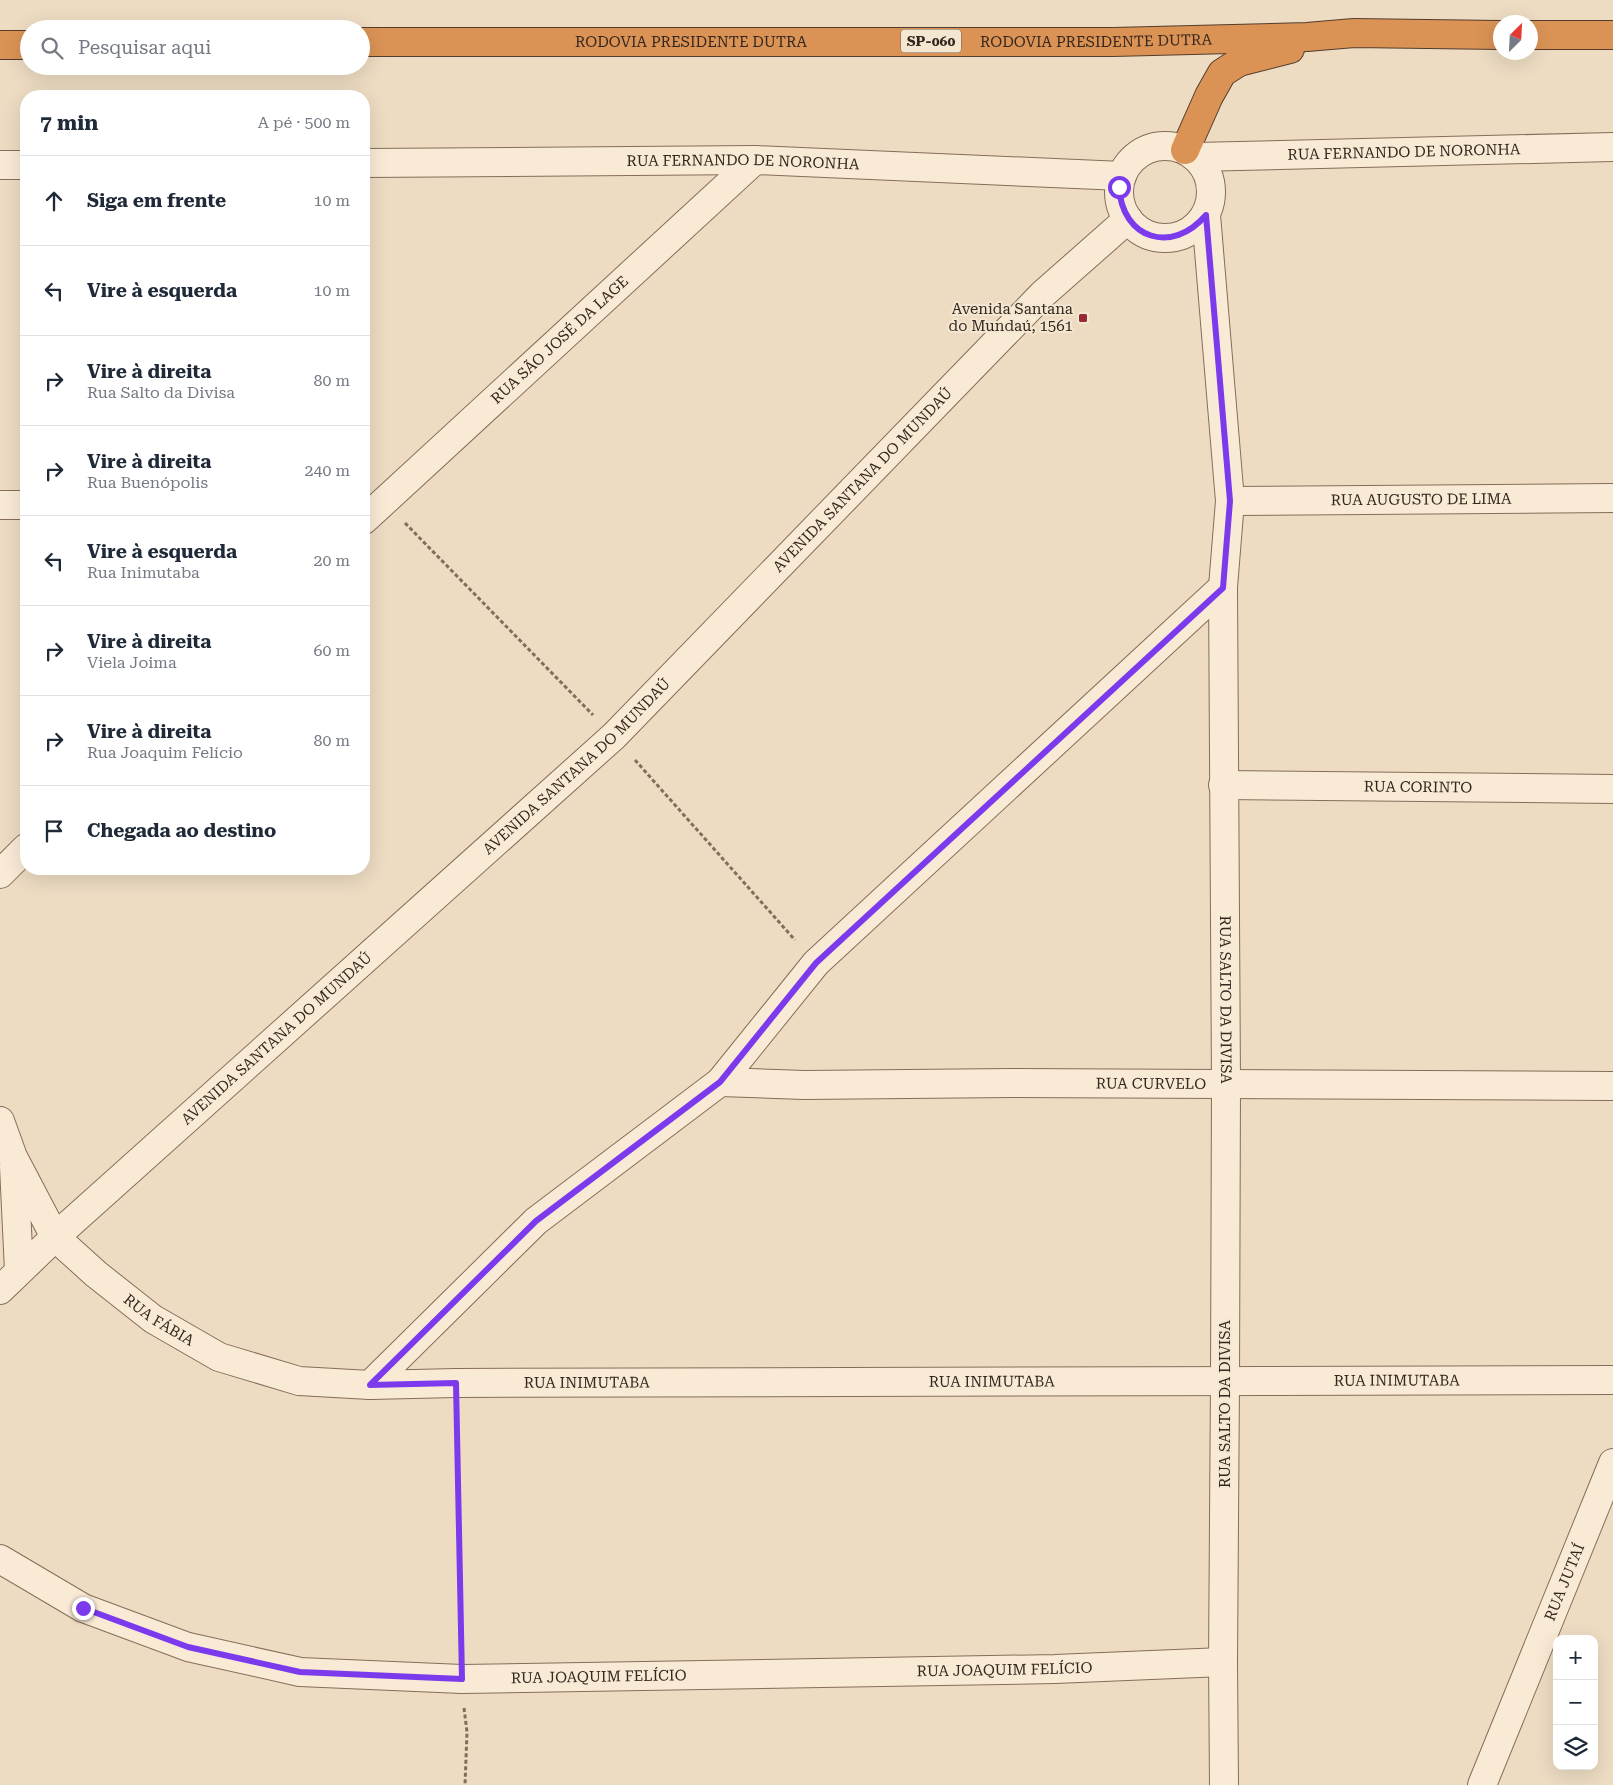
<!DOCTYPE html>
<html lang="pt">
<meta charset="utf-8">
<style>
:root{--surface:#fff;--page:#f2f2f3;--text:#1f2937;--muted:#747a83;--line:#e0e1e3}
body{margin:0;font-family:"Roboto Serif",serif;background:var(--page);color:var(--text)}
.controls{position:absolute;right:15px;bottom:15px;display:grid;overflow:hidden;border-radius:10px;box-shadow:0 5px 20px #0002}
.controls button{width:45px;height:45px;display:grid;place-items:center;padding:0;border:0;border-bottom:1px solid var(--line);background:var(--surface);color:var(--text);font:25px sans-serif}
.compass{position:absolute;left:1493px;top:15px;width:45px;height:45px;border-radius:50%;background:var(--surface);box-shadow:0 5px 20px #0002;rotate:24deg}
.stop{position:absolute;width:15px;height:15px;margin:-11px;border:4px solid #7c3aed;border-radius:50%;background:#fff}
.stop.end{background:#7c3aed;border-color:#fff;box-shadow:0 1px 5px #0008}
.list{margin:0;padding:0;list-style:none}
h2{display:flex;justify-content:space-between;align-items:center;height:65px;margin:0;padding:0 20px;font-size:21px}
h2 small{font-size:16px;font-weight:400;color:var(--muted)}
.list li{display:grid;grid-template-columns:32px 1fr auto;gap:15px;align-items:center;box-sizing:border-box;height:90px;padding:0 20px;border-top:1px solid var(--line)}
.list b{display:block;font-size:19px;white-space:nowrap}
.list p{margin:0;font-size:16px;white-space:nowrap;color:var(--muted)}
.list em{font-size:16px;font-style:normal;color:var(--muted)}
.icon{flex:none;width:28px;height:28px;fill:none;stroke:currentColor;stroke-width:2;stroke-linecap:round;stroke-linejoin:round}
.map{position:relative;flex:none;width:1613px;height:1785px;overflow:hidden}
.search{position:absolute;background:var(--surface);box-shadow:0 5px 20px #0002;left:20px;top:20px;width:350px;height:55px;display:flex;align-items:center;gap:12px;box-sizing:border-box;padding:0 18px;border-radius:28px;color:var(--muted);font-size:19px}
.panel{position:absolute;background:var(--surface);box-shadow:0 5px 20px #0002;left:20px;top:90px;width:350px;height:785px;border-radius:20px}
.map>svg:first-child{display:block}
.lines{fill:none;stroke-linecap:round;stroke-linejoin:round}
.street-casing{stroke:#866d5a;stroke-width:30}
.highway-casing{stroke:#543c2e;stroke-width:30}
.path{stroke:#866d5a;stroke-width:3;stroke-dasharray:4 2.5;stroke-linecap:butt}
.street{stroke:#f8ead5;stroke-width:28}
.highway{stroke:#da9355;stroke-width:28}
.route{stroke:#7c3aed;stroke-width:6}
.poi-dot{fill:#942b36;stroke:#f4e7d2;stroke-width:2}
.labels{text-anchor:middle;stroke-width:4;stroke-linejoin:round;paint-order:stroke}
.shield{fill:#f4e7d2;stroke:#6f6154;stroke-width:1}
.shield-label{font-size:14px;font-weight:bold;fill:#36271e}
.street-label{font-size:15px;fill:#36271e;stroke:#f4e7d2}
.poi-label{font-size:15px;fill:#36271e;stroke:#f4e7d2;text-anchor:end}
</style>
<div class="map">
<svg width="1613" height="1785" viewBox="0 0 1613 1785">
<rect width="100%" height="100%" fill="#eddcc2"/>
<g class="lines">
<g class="street-casing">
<g id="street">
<circle cx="1165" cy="192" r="46"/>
<path id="s1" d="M 1195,157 L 1613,147"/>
<path id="s2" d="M 364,163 L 755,160 L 1122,176"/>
<path d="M 0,165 L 26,165"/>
<path id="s3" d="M 1206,215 L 1230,501 L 1223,587 L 1226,1084 L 1225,1381 L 1223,1662 L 1224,1785"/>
<path id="s4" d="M 1230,501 L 1613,498"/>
<path d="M 0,505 L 26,505"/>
<path id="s5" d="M 364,520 L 755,160"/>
<path id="s6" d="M 1223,785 L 1613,789"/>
<path d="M 0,874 L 26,848"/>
<path id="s7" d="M 720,1082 L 804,1085 L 1011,1083 L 1613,1086"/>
<path id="s8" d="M 0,1121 L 13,1157 L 55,1237 L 96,1274 L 153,1319 L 219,1357 L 299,1381 L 370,1385 L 456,1383 L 1613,1380"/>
<path d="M 14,1166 L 19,1271"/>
<path id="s9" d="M 0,1290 L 55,1237 L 614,736 L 1043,294 L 1128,219"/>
<path d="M 370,1385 L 536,1221 L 720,1082 L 816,963 L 1223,587"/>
<path id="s10" d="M 0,1559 L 83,1608 L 188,1647 L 300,1672 L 462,1679 L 1055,1669 L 1223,1662"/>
<path id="s11" d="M 1482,1785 L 1613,1463"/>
</g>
</g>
<g class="highway-casing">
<g id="highway">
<path d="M 1530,35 L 1613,35"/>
<path id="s12" d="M 361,42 L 1113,42 L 1307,37 L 1354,33 L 1500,35"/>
<path d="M 0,45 L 29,45"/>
<path d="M 1185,150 L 1209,96 L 1222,73 L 1239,62 L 1290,49"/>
</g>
</g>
<path class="path" d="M 405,523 L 593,715
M 635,760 L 795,940
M 456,1413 L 461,1650
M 464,1708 L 467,1732 L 465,1785"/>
<use href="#street" class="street"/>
<use href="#highway" class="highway"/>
</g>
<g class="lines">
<path class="route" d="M 83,1608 L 188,1647 L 300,1672 L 462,1679 L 456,1383 L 370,1385 L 536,1221 L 720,1082 L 816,963 L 1223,588 L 1230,501 L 1206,215 C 1172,255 1122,239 1119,187"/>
</g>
<rect class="poi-dot" x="1078" y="313" width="10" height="10" rx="2.5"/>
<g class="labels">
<rect class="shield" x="901" y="29.5" width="60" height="23" rx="4"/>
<g class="shield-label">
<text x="931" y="46">SP-060</text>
</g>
<g class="street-label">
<text dy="5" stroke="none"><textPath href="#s12" startOffset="735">RODOVIA PRESIDENTE DUTRA</textPath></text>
<text dy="5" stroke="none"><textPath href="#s12" startOffset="330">RODOVIA PRESIDENTE DUTRA</textPath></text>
<text dy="5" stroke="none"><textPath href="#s1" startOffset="209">RUA FERNANDO DE NORONHA</textPath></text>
<text dy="5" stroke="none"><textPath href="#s2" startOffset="379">RUA FERNANDO DE NORONHA</textPath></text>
<text dy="5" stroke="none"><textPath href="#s5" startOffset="266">RUA SÃO JOSÉ DA LAGE</textPath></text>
<text dy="5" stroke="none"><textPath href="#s9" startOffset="1184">AVENIDA SANTANA DO MUNDAÚ</textPath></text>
<text dy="5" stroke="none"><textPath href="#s4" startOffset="191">RUA AUGUSTO DE LIMA</textPath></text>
<text dy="5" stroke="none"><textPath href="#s9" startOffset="779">AVENIDA SANTANA DO MUNDAÚ</textPath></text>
<text dy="5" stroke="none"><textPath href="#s6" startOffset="195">RUA CORINTO</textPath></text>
<text dy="5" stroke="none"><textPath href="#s3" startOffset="786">RUA SALTO DA DIVISA</textPath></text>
<text dy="5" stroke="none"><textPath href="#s9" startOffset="374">AVENIDA SANTANA DO MUNDAÚ</textPath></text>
<text dy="5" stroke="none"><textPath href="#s7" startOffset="431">RUA CURVELO</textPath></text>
<text dy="5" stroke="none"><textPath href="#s8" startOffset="262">RUA FÁBIA</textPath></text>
<text dy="5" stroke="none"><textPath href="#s8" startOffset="1109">RUA INIMUTABA</textPath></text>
<text dy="5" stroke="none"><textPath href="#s8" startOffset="1514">RUA INIMUTABA</textPath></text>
<text dy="5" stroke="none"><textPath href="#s8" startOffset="704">RUA INIMUTABA</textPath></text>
<text transform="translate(1225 1404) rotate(-90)" y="5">RUA SALTO DA DIVISA</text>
<text dy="5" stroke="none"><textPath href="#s11" startOffset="219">RUA JUTAÍ</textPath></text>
<text dy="5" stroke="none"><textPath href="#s10" startOffset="1028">RUA JOAQUIM FELÍCIO</textPath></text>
<text dy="5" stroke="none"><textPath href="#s10" startOffset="622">RUA JOAQUIM FELÍCIO</textPath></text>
</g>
<g class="poi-label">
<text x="1073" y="314">Avenida Santana<tspan x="1073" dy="17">do Mundaú, 1561</tspan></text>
</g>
</g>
</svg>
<div class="controls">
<button>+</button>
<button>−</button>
<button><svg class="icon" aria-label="layers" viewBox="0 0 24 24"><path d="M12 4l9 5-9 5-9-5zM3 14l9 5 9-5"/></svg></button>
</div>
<svg class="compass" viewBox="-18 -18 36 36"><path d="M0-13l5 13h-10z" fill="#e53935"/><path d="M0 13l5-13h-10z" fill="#747a83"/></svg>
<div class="stop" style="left:1119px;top:187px"></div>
<div class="stop end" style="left:83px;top:1608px"></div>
<div class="search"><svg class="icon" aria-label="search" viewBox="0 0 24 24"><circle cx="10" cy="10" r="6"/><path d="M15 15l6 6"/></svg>Pesquisar aqui</div>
<section class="panel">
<h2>7 min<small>A pé · 500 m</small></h2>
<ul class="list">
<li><svg class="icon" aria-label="ahead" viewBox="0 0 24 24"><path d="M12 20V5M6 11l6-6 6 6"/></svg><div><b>Siga em frente</b></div><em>10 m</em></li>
<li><svg class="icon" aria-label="left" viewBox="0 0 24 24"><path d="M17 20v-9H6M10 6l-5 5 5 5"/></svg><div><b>Vire à esquerda</b></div><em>10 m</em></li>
<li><svg class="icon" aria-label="right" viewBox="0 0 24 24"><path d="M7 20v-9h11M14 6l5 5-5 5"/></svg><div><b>Vire à direita</b><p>Rua Salto da Divisa</p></div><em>80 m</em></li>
<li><svg class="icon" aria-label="right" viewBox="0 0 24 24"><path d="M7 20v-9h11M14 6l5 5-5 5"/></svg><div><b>Vire à direita</b><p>Rua Buenópolis</p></div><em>240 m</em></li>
<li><svg class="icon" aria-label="left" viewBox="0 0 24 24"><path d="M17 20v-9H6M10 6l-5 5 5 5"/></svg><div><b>Vire à esquerda</b><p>Rua Inimutaba</p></div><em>20 m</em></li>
<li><svg class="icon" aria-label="right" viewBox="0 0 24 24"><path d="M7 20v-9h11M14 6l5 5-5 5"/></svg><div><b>Vire à direita</b><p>Viela Joima</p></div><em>60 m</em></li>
<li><svg class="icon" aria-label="right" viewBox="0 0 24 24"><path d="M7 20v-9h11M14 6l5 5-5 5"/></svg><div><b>Vire à direita</b><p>Rua Joaquim Felício</p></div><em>80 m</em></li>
<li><svg class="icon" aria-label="arrive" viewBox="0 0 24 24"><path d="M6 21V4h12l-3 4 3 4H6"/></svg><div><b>Chegada ao destino</b></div></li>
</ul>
</section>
</div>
